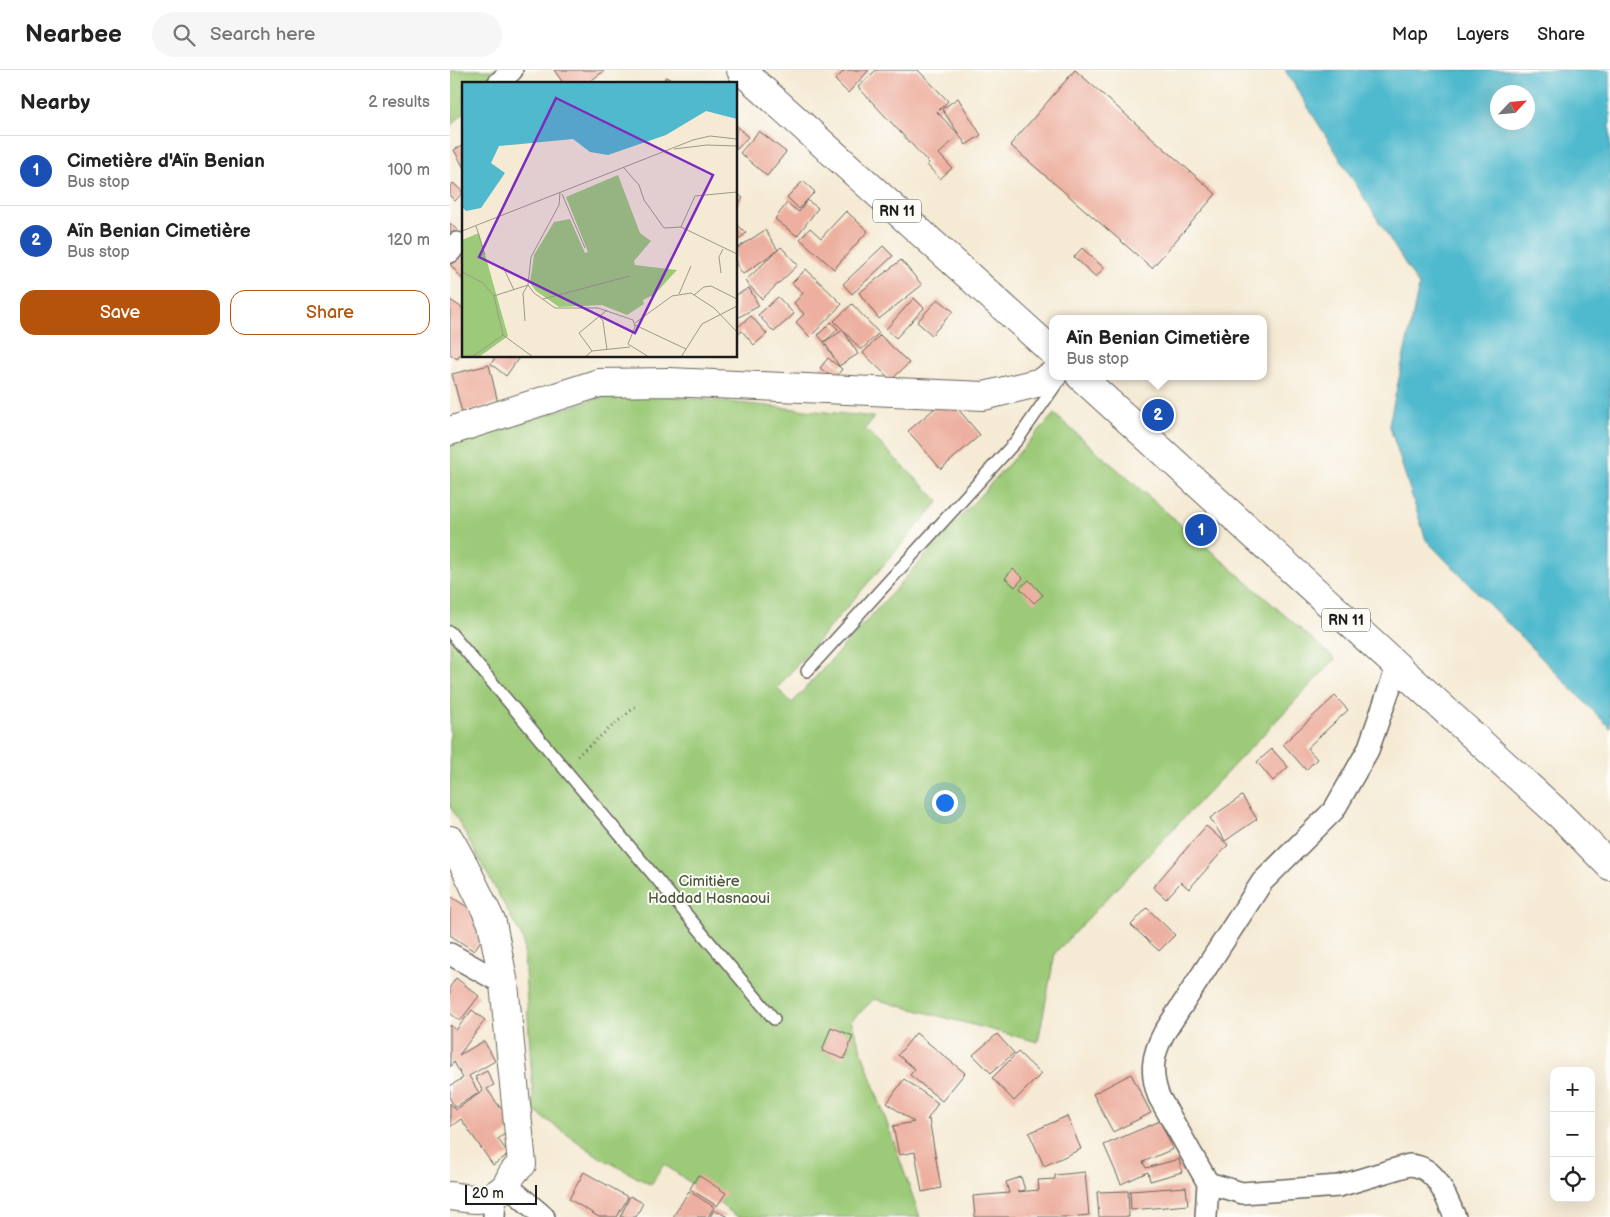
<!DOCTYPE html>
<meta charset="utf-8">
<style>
:root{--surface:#fff;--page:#f6f6f6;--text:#222;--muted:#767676;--line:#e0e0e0;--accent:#b45309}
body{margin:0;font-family:"Balsamiq Sans",sans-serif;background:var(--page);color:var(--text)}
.controls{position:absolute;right:15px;bottom:15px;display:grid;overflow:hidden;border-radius:10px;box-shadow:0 5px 20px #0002}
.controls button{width:45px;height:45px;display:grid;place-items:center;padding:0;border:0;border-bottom:1px solid var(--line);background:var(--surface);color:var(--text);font:25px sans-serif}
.compass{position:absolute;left:1040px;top:15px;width:45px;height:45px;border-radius:50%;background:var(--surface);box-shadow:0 5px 20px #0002;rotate:64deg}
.scale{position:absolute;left:15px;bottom:12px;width:72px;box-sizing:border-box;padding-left:5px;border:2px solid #1c1c1c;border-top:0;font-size:14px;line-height:18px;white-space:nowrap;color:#1c1c1c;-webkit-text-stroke:4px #fdfcf7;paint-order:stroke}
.you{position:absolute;left:494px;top:732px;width:18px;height:18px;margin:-12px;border:4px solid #fff;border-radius:50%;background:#1a73e8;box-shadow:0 0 0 8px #1a73e833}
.badge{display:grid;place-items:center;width:32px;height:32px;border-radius:50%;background:var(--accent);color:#fff;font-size:16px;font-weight:700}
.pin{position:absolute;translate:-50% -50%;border:2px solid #fff;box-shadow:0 1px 5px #0006}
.popup{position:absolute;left:599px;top:245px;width:218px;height:65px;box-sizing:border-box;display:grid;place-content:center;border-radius:10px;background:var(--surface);filter:drop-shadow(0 1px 4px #0005);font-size:16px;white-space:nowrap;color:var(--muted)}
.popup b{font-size:19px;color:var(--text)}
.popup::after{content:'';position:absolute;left:50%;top:100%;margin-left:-10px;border:10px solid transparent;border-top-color:var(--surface)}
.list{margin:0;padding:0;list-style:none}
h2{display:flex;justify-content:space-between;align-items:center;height:65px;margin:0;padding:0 20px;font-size:21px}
h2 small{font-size:16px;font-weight:400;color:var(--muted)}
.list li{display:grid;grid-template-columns:32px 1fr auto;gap:15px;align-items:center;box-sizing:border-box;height:70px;padding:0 20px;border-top:1px solid var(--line)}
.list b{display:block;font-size:19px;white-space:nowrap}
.list p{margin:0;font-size:16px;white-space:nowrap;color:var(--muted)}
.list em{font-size:16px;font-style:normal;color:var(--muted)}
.actions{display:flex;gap:10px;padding:15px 20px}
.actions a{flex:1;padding:11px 0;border:1px solid var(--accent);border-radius:15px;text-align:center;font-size:18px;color:var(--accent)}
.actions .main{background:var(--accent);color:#fff}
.icon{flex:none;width:28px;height:28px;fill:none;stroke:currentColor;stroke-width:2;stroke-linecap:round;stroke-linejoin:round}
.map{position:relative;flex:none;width:1160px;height:1147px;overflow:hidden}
header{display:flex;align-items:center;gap:30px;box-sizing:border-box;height:70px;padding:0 25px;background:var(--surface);border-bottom:1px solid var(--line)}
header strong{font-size:24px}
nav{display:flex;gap:28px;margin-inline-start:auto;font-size:18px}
.search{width:350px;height:45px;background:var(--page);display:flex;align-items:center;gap:12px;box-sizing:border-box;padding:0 18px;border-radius:28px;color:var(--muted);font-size:19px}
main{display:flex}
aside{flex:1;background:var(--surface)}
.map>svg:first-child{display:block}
.green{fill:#9cca78;stroke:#5c734a}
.water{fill:#50b9cd;stroke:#366a74;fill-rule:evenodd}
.building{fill:#edb0a0}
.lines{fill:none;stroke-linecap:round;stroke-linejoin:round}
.lane-casing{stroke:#68645c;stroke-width:14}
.street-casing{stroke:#68645c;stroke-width:24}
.secondary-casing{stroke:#68645c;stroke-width:30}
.primary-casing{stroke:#68645c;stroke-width:30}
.path{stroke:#68645c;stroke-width:3;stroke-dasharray:1 4;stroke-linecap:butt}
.lane{stroke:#fff;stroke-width:11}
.street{stroke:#fff;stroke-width:21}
.secondary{stroke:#fff;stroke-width:28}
.primary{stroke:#fff;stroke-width:28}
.labels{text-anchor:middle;stroke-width:4;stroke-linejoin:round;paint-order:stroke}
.shield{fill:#fdfcf7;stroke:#605f5e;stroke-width:1}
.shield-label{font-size:14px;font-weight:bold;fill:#1c1c1c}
.park-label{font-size:15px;fill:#49593c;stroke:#fdfcf7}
.inset-road{fill:none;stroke:#9e988a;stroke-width:1}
.view{fill:#7b2cbf;fill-opacity:0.15;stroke:#7b2cbf;stroke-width:2.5}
.inset-edge{fill:none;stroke:#1c1c1c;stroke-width:2.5}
</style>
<header>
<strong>Nearbee</strong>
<div class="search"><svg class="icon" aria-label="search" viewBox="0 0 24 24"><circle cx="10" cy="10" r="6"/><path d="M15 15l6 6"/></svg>Search here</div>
<nav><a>Map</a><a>Layers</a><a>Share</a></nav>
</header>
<main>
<aside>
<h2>Nearby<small>2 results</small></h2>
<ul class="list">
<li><span class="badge" style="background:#1a4fb4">1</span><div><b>Cimetière d'Aïn Benian</b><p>Bus stop</p></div><em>100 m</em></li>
<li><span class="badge" style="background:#1a4fb4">2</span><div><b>Aïn Benian Cimetière</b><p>Bus stop</p></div><em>120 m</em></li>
</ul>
<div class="actions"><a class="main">Save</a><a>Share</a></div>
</aside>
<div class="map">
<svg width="1160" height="1147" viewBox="0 0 1160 1147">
<rect width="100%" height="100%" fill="#fdfcf7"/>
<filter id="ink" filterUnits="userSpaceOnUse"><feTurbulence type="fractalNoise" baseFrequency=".02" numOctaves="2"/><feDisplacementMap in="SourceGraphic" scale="10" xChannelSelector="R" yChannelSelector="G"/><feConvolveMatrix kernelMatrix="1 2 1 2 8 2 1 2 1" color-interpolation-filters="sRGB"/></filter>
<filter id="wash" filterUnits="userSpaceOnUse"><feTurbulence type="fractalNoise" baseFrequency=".0096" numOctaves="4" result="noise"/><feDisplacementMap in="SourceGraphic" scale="20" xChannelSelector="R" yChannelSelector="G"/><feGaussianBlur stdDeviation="1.12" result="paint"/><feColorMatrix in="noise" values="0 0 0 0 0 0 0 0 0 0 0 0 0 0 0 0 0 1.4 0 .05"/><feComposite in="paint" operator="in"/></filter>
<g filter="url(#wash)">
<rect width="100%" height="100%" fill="#f5ead4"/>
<path class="green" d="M 0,0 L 62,0 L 47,14 L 14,14 L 14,43 L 0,56 Z
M 170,321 L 424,347 L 415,359 L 489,431 L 327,618 L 342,633 L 604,344 L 885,589 L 605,883 L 588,972 L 424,929 L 401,951 L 470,1147 L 288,1147 L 214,1094 L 201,1115 L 148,1086 L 84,1041 L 73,869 L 0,736 L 0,376 Z"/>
<path class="water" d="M 835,0 L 1160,0 L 1160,658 L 976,470 L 939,354 L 969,216 ZM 1048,22 L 1078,22 L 1078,52 L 1048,52 Z"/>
<g id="blocks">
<path class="building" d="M 104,0 L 153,0 L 154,1 L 136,14 L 114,14 Z
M 395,0 L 419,0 L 398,23 L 385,10 Z
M 426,0 L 468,0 L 498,31 L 487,42 L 509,65 L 489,84 L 502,98 L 490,109 L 477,95 L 479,93 L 408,17 Z
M 625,0 L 766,124 L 702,198 L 560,75 Z
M 216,7 L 227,14 L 212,14 Z
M 508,28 L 531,65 L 516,75 L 492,39 Z
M 286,55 L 298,67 L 286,80 Z
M 309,61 L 336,82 L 317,106 L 290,83 Z
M 14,75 L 14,98 L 4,80 Z
M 353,111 L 365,122 L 357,130 L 368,138 L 347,166 L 325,149 L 337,133 L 349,142 L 357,130 L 349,139 L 337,127 Z
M 3,113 L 13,122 L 5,131 L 0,126 L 0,117 Z
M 286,123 L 293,128 L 286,137 Z
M 396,141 L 418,161 L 384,199 L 350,169 L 360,158 L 371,168 Z
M 0,153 L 8,161 L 0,169 Z
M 286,153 L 296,163 L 286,172 Z
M 315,160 L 328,180 L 293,204 L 286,194 L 286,179 Z
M 14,176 L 14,211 L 0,194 L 0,187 Z
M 433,176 L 443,186 L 402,224 L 393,214 Z
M 331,177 L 348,195 L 312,229 L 295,211 Z
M 632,178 L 654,198 L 646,207 L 624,187 Z
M 451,190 L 472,215 L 429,249 L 409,223 Z
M 356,199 L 392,234 L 360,267 L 346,252 L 354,244 L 344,233 L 353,223 L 342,213 Z
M 299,218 L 309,236 L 287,248 L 286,225 Z
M 328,227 L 344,244 L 324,262 L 308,245 Z
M 464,228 L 474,238 L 446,268 L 436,259 Z
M 488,229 L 503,241 L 482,265 L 467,252 Z
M 0,230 L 14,239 L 14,278 L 7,289 L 0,284 Z
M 402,234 L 429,263 L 411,280 L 393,260 L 408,284 L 389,296 L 374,272 L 393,260 L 384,251 Z
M 301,246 L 317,264 L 304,275 L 292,261 L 286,266 L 286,253 L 289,256 Z
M 381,252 L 388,259 L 374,272 L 368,265 Z
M 430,265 L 459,293 L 441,310 L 413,283 Z
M 46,286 L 70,286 L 56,306 L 41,294 Z
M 378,288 L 392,299 L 385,309 L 370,298 Z
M 39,295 L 48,333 L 12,342 L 2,304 Z
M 498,327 L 530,365 L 491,399 L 458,361 Z
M 563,499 L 573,508 L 565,517 L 555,508 Z
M 579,510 L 593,525 L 584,533 L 570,518 Z
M 885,626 L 898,640 L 857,678 L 867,689 L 856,700 L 833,674 Z
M 822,679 L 838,697 L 823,711 L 807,692 Z
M 792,726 L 807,749 L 775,771 L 760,748 Z
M 756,756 L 778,775 L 739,819 L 731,812 L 716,829 L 703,817 Z
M 0,826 L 42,853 L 24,881 L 0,865 Z
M 697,838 L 725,865 L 709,881 L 681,855 Z
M 6,908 L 29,926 L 10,951 L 0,943 L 0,917 Z
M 22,940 L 35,950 L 9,985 L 34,971 L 45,991 L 19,1006 L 29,1023 L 5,1037 L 0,1029 L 0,1016 L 13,1008 L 4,992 L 0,997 L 0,955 L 6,960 Z
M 381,957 L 403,966 L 394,989 L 372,981 Z
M 466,963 L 515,1003 L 492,1031 L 460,1005 L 465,999 L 448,985 Z
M 547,964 L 564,983 L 541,1003 L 523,985 Z
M 568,982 L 591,1004 L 564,1031 L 542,1008 Z
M 37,1001 L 44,1015 L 37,1019 L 64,1057 L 48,1069 L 59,1084 L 43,1095 L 11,1049 L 0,1057 L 0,1033 L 5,1040 L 33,1021 L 25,1007 Z
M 681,1004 L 701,1043 L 663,1062 L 643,1024 Z
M 454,1009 L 488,1033 L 477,1050 L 479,1049 L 491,1118 L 472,1122 L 465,1082 L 449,1085 L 443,1056 L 464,1052 L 437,1033 Z
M 617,1046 L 631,1079 L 594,1096 L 579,1063 Z
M 710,1051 L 723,1079 L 693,1092 L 696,1098 L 729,1089 L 732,1102 L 700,1111 L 698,1102 L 671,1114 L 654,1075 Z
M 134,1102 L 178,1127 L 167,1147 L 149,1147 L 119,1129 Z
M 635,1102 L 639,1145 L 619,1147 L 525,1147 L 523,1126 L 559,1123 L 556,1112 L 571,1107 L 575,1120 L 567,1122 L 589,1120 L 588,1110 L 605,1109 L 605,1105 Z
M 248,1105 L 276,1123 L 267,1136 L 240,1119 Z
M 736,1117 L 738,1135 L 681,1140 L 680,1121 Z
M 239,1121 L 264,1137 L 258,1147 L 223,1147 Z
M 678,1121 L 679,1147 L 649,1147 L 647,1122 Z
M 180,1126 L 193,1133 L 186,1147 L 170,1147 Z
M 264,1140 L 278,1147 L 260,1147 Z"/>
</g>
</g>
<g filter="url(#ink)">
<use href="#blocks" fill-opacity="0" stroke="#68645c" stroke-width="1"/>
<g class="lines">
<g class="lane-casing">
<path id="lane" d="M 0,562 L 324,949
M 357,601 L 568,369 L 609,310"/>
</g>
<g class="street-casing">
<path id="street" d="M 48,14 L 62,0
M 0,182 L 7,173
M 947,597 L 918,680 L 884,740 L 812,812 L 714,963 C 702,985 700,1003 709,1027 L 758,1113 L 792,1123 L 889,1116 L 959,1095 C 987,1096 995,1126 1005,1147
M 0,884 L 54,914
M 57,1115 L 94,1147
M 44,1147 L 45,1125
M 756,1147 L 758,1113"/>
</g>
<g class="secondary-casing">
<path id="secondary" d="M 0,361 L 149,313 L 219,312 L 534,326 L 591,312 L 603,305
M 0,770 L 15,797 L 42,853 L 54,914 L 72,1094 C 70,1096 66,1099 64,1102 C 60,1106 59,1112 56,1116 C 40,1134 20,1129 0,1126"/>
</g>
<g class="primary-casing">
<path id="primary" d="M 291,0 L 603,282
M 630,306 L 1111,746 L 1160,796"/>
</g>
<path class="path" d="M 127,686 L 185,637"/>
<use href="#lane" class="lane"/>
<use href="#street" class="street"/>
<use href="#secondary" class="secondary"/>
<use href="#primary" class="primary"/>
</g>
</g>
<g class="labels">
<g class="shield">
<rect x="423" y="129.5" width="48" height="23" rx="4"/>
<rect x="872" y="538.5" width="48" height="23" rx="4"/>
</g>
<g class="shield-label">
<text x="447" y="146">RN 11</text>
<text x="896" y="555">RN 11</text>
</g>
<g class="park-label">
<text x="259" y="816">Cimitière<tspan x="259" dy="17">Haddad Hasnaoui</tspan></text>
</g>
</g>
<g transform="translate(12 12)">
<rect width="275" height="275" fill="#f5ead4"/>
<path d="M 156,93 L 178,151 L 189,159 L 172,179 L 173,183 L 215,188 L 193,212 L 181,218 L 182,222 L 165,233 L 140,223 L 97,225 L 74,209 L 68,201 L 72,173 L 92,140 L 108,137 L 123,171 L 126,170 L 104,115 ZM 17,151 L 46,254 L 17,275 L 0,275 L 0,158 Z" fill="#9cca78"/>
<path d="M 0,0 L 275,0 L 275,37 L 244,29 L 204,53 L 146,73 L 128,70 L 111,57 L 37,64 L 29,81 L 43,91 L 19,126 L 4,129 L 0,125 Z" fill="#50b9cd"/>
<path class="inset-road" d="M 212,67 L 245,63 L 275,64M 161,85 L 177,103 L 182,118 L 202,146 L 219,145 L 233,114 L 275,110M 98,110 L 97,123 L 69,175 L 66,203 L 72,211 L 93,226 L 136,226 L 171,238 L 173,245 L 166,262 L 187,275M 100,112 L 123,166M 14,144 L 23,173M 219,145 L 275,172M 0,149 L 231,58 L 248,54 L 275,57M 41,185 L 52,208M 0,190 L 21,201 L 32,214 L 41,253 L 10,275M 259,191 L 257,175 L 261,167M 217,212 L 229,184M 232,213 L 242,205 L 249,204 L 275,217M 32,214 L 66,203 L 61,211 L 63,239M 81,217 L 168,194M 137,234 L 141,239 L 145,268M 173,241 L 210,214 L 229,211 L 252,226 L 275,250M 173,243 L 224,267M 41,253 L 71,275M 130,269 L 117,251 L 145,228M 123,275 L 130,269 L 168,265M 219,275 L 240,242 L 275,224"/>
<path class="view" d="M 94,16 L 251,93 L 173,251 L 17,175 Z"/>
<rect width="275" height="275" class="inset-edge"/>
</g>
</svg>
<div class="controls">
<button>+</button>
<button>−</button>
<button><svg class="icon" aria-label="locate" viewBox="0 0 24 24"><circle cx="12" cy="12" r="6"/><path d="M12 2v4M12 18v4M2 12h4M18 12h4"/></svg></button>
</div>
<svg class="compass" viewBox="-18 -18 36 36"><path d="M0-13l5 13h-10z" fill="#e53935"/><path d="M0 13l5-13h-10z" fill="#767676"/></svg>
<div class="scale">20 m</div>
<div class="you"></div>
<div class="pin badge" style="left:751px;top:460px;background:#1a4fb4">1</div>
<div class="pin badge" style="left:708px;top:345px;background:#1a4fb4">2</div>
<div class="popup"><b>Aïn Benian Cimetière</b>Bus stop</div>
</div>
</main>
